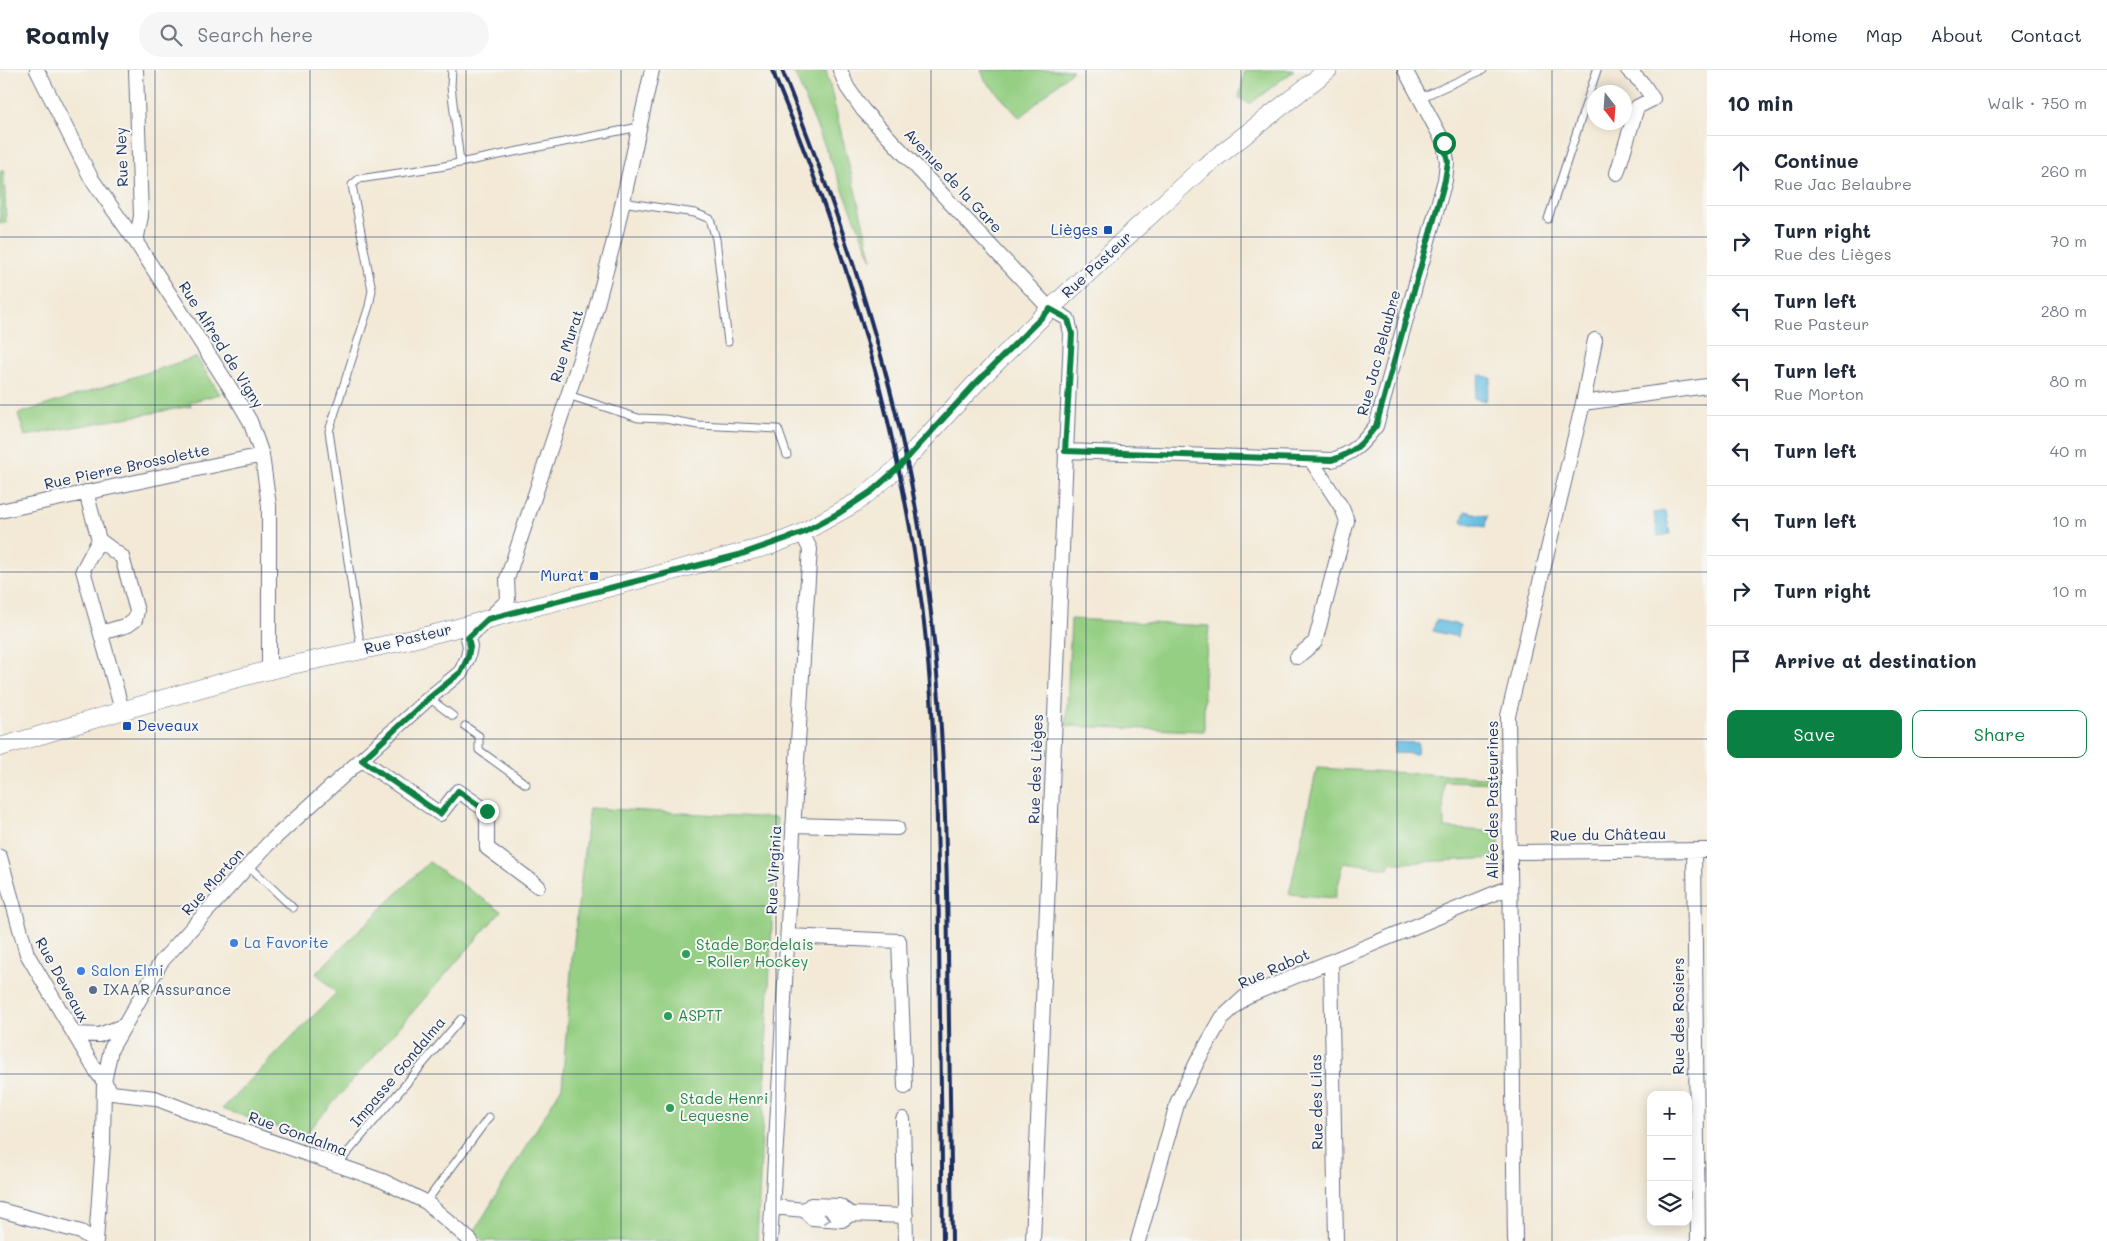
<!DOCTYPE html>
<meta charset="utf-8">
<style>
:root{--surface:#fff;--page:#f6f6f7;--text:#1f2937;--muted:#747a83;--line:#e0e1e3;--accent:#0b8043}
body{margin:0;font-family:Mali,sans-serif;background:var(--page);color:var(--text)}
.controls{position:absolute;right:15px;bottom:15px;display:grid;overflow:hidden;border-radius:10px;box-shadow:0 2px 12px #0003}
.controls button{width:45px;height:45px;display:grid;place-items:center;padding:0;border:0;border-bottom:1px solid var(--line);background:var(--surface);color:var(--text);font:25px sans-serif}
.compass{position:absolute;left:1587px;top:15px;width:45px;height:45px;border-radius:50%;background:var(--surface);box-shadow:0 2px 12px #0003;rotate:163deg}
.stop{position:absolute;width:15px;height:15px;margin:-11px;border:4px solid #0b8043;border-radius:50%;background:#fff}
.stop.end{background:#0b8043;border-color:#fff;box-shadow:0 1px 5px #0008}
.list{margin:0;padding:0;list-style:none}
h2{display:flex;justify-content:space-between;align-items:center;height:65px;margin:0;padding:0 20px;font-size:21px}
h2 small{font-size:16px;font-weight:400;color:var(--muted)}
.list li{display:grid;grid-template-columns:32px 1fr auto;gap:15px;align-items:center;box-sizing:border-box;height:70px;padding:0 20px;border-top:1px solid var(--line)}
.list b{display:block;font-size:19px;white-space:nowrap}
.list p{margin:0;font-size:16px;white-space:nowrap;color:var(--muted)}
.list em{font-size:16px;font-style:normal;color:var(--muted)}
.actions{display:flex;gap:10px;padding:15px 20px}
.actions a{flex:1;padding:11px 0;border:1px solid var(--accent);border-radius:10px;text-align:center;font-size:18px;color:var(--accent)}
.actions .main{background:var(--accent);color:#fff}
.icon{flex:none;width:28px;height:28px;fill:none;stroke:currentColor;stroke-width:2;stroke-linecap:round;stroke-linejoin:round}
.map{position:relative;flex:none;width:1707px;height:1171px;overflow:hidden}
header{display:flex;align-items:center;gap:30px;box-sizing:border-box;height:70px;padding:0 25px;background:var(--surface);border-bottom:1px solid var(--line)}
header strong{font-size:24px}
nav{display:flex;gap:28px;margin-inline-start:auto;font-size:18px}
.search{width:350px;height:45px;background:var(--page);display:flex;align-items:center;gap:12px;box-sizing:border-box;padding:0 18px;border-radius:28px;color:var(--muted);font-size:19px}
main{display:flex}
aside{flex:1;background:var(--surface)}
.map>svg:first-child{display:block}
.green{fill:#95cf83;stroke:#587f70}
.water{fill:#64bee2;stroke:#4076a0}
.lines{fill:none;stroke-linecap:round;stroke-linejoin:round}
.service-casing{stroke:#677088;stroke-width:9}
.minor-casing{stroke:#677088;stroke-width:16}
.tertiary-casing{stroke:#677088;stroke-width:19}
.service{stroke:#fff;stroke-width:7}
.minor{stroke:#fff;stroke-width:14}
.tertiary{stroke:#fff;stroke-width:18}
.rail{stroke:#1b2f5e;stroke-width:4}
.oneway{stroke:#8d97ae}
.route{stroke:#0b8043;stroke-width:6}
.grid{fill:none;stroke:#1b2f5e;stroke-width:1;stroke-opacity:0.55}
.transit-dot{fill:#1a4fb4;stroke:#f6f6f2;stroke-width:2}
.shop-dot{fill:#3f7fe0;stroke:#f6f6f2;stroke-width:2}
.leisure-dot{fill:#2e9e5b;stroke:#f6f6f2;stroke-width:2}
.service-dot{fill:#5c6f8a;stroke:#f6f6f2;stroke-width:2}
.labels{text-anchor:middle;stroke-width:4;stroke-linejoin:round;paint-order:stroke}
.street-label{font-size:15px;fill:#1b2f5e;stroke:#f6f6f2}
.transit-label{font-size:15px;fill:#164399;stroke:#f6f6f2;text-anchor:end}
.shop-label{font-size:15px;fill:#366cbe;stroke:#f6f6f2;text-anchor:start}
.leisure-label{font-size:15px;fill:#27864d;stroke:#f6f6f2;text-anchor:start}
.service-label{font-size:15px;fill:#4e5e75;stroke:#f6f6f2;text-anchor:start}
</style>
<header>
<strong>Roamly</strong>
<div class="search"><svg class="icon" aria-label="search" viewBox="0 0 24 24"><circle cx="10" cy="10" r="6"/><path d="M15 15l6 6"/></svg>Search here</div>
<nav><a>Home</a><a>Map</a><a>About</a><a>Contact</a></nav>
</header>
<main>
<div class="map">
<svg width="1707" height="1171" viewBox="0 0 1707 1171">
<rect width="100%" height="100%" fill="#f6f6f2"/>
<filter id="ink" filterUnits="userSpaceOnUse"><feTurbulence type="fractalNoise" baseFrequency=".02" numOctaves="2"/><feDisplacementMap in="SourceGraphic" scale="10" xChannelSelector="R" yChannelSelector="G"/><feConvolveMatrix kernelMatrix="1 2 1 2 8 2 1 2 1" color-interpolation-filters="sRGB"/></filter>
<filter id="wash" filterUnits="userSpaceOnUse"><feTurbulence type="fractalNoise" baseFrequency=".0096" numOctaves="4" result="noise"/><feDisplacementMap in="SourceGraphic" scale="20" xChannelSelector="R" yChannelSelector="G"/><feGaussianBlur stdDeviation="1.12" result="paint"/><feColorMatrix in="noise" values="0 0 0 0 0 0 0 0 0 0 0 0 0 0 0 0 0 1.4 0 .05"/><feComposite in="paint" operator="in"/></filter>
<g filter="url(#wash)">
<rect width="100%" height="100%" fill="#f3e9d6"/>
<path class="green" d="M 793,0 L 826,0 L 872,190 L 799,14 Z
M 981,0 L 1073,0 L 1020,48 L 985,10 Z
M 1245,0 L 1294,0 L 1250,34 L 1239,28 Z
M 0,101 L 4,101 L 6,153 L 0,153 Z
M 196,287 L 220,324 L 190,332 L 191,336 L 25,366 L 18,344 Z
M 1071,549 L 1209,556 L 1204,608 L 1204,661 L 1066,656 Z
M 1317,698 L 1499,708 L 1499,713 L 1443,711 L 1444,758 L 1499,762 L 1499,788 L 1400,793 L 1390,792 L 1388,798 L 1344,792 L 1335,828 L 1289,824 Z
M 589,738 L 777,748 L 757,1171 L 483,1171 L 474,1162 L 562,1017 L 572,889 Z
M 429,792 L 501,841 L 304,1066 L 222,1039 L 336,923 L 316,903 Z"/>
<path class="water" d="M 1480,305 L 1491,308 L 1486,331 L 1474,328 Z
M 1465,441 L 1487,446 L 1485,457 L 1462,452 Z
M 1666,441 L 1670,464 L 1658,466 L 1654,443 Z
M 1436,550 L 1460,555 L 1458,567 L 1433,561 Z
M 1395,672 L 1418,673 L 1417,684 L 1394,683 Z"/>
</g>
<g filter="url(#ink)">
<g class="lines">
<g class="service-casing">
<path id="service" d="M 452,0 L 451,16 L 460,92
M 1420,28 L 1483,0
M 622,132 L 695,143 L 710,149 L 716,169 L 728,272
M 1548,149 L 1597,0
M 568,325 L 638,348 L 665,349 L 698,355 L 778,359 L 787,385
M 361,580 L 329,361 L 369,236 L 372,220 L 352,115 L 359,109 L 439,97 L 639,57
M 429,628 L 453,646
M 465,656 L 479,666 L 479,680 L 526,714
M 249,796 L 293,838
M 337,1095 L 461,949
M 426,1132 L 489,1047"/>
</g>
<g class="minor-casing">
<path id="minor" d="M 37,0 L 91,108 L 136,172 L 236,327 L 250,351 L 262,385 L 269,436 L 269,600
M 136,0 L 141,146 L 136,172
M 840,0 L 847,17 L 863,40 L 1050,239 L 1068,249 L 1071,264 L 1033,1171
M 1617,103 L 1637,37 L 1653,29 L 1643,14 L 1628,0
M 1583,333 L 1707,316
M 1065,381 L 1332,390 C 1354,383 1362,374 1376,356 L 1445,110 L 1447,92 L 1444,73 L 1405,0
M 86,422 L 99,470 L 83,500 L 122,640
M 0,441 L 262,385
M 99,470 L 122,487 L 137,541 L 135,550 L 128,555 L 101,563
M 1297,587 L 1315,572 L 1347,451 L 1342,438 L 1311,390
M 362,690 L 440,744 L 458,721 L 487,741 L 487,778 L 538,816
M 793,755 L 897,758
M 1694,781 L 1698,1171
M 1510,782 L 1707,780
M 0,787 L 27,884 L 96,1001 L 112,1023 L 155,1028 L 214,1051 L 383,1111 L 426,1132 L 471,1171
M 788,866 L 899,871 L 905,1017
M 1331,892 L 1336,1171
M 74,964 L 99,965 L 123,956
M 903,1049 L 906,1171
M 772,1137 L 805,1140 L 811,1135 L 839,1136 L 851,1144
M 0,1140 L 81,1162 L 95,1171
M 805,1140 L 812,1148 L 842,1150 L 851,1144 L 906,1146
M 96,1171 L 103,1074 L 104,1012 L 111,979 L 161,892 L 268,774 L 429,628 L 461,602 L 468,587 L 470,576 L 468,568 L 508,530 L 507,509 L 592,253 L 615,167 L 652,0
M 770,1171 C 785,940 794,710 810,479 L 802,463
M 1138,1171 L 1178,1031 L 1198,990 L 1222,948 L 1245,927 L 1510,817
M 1515,1171 L 1508,646 L 1583,333 L 1595,270"/>
</g>
<g class="tertiary-casing">
<path id="tertiary" d="M 0,677 C 90,651 179,622 270,600 C 343,583 417,571 488,549 L 772,475 L 802,463 L 857,432 L 899,397 L 975,314 L 1050,239 L 1132,162 L 1199,101 L 1328,0"/>
</g>
<use href="#service" class="service"/>
<use href="#minor" class="minor"/>
<use href="#tertiary" class="tertiary"/>
<path class="rail" d="M 772,0 C 844,172 898,351 922,536 C 936,647 938,759 939,871 C 941,971 942,1071 943,1171
M 782,0 C 832,126 878,255 906,388 C 941,551 946,717 948,883 C 949,979 951,1075 952,1171"/>
</g>
<defs><path id="oneway-chevron" d="M-2-3.5L2.5 0L-2 3.5" fill="none" stroke-width="1.6" stroke-linecap="round" stroke-linejoin="round" transform="scale(1.25)"/></defs>
<use class="oneway" href="#oneway-chevron" transform="translate(827 1149) rotate(4)"/>
</g>
<g class="lines" filter="url(#ink)">
<path class="route" d="M 487,741 L 458,721 L 440,744 L 362,690 L 429,628 L 461,602 L 468,587 L 470,576 L 468,568 L 488,549 L 739,485 L 802,463 L 839,443 L 872,421 L 899,397 L 975,314 L 1050,239 L 1068,249 L 1072,264 L 1065,381 L 1332,390 C 1354,383 1362,374 1376,356 L 1445,110 L 1448,92 L 1444,73"/>
</g>
<path class="grid" d="M 155,0 L 155,1171M 310,0 L 310,1171M 466,0 L 466,1171M 621,0 L 621,1171M 776,0 L 776,1171M 931,0 L 931,1171M 1086,0 L 1086,1171M 1241,0 L 1241,1171M 1397,0 L 1397,1171M 1552,0 L 1552,1171M 0,167 L 1707,167M 0,335 L 1707,335M 0,502 L 1707,502M 0,669 L 1707,669M 0,836 L 1707,836M 0,1004 L 1707,1004"/>
<g class="transit-dot">
<rect x="1103" y="155" width="10" height="10" rx="2.5"/>
<rect x="589" y="501" width="10" height="10" rx="2.5"/>
<rect x="122" y="651" width="10" height="10" rx="2.5"/>
</g>
<g class="shop-dot">
<circle cx="234" cy="873" r="5"/>
<circle cx="81" cy="901" r="5"/>
</g>
<g class="leisure-dot">
<circle cx="686" cy="884" r="5"/>
<circle cx="668" cy="946" r="5"/>
<circle cx="670" cy="1038" r="5"/>
</g>
<circle class="service-dot" cx="93" cy="920" r="5"/>
<g class="labels">
<g class="street-label">
<text transform="translate(122 87) rotate(-92)" y="5">Rue Ney</text>
<text transform="translate(953 111) rotate(47)" y="5">Avenue de la Gare</text>
<text transform="translate(1097 195) rotate(-43)" y="5">Rue Pasteur</text>
<text transform="translate(221 275) rotate(58)" y="5">Rue Alfred de Vigny</text>
<text transform="translate(567 276) rotate(-72)" y="5">Rue Murat</text>
<text transform="translate(1379 283) rotate(-75)" y="5">Rue Jac Belaubre</text>
<text transform="translate(127 397) rotate(-12)" y="5">Rue Pierre Brossolette</text>
<text transform="translate(408 569) rotate(-13)" y="5">Rue Pasteur</text>
<text transform="translate(1036 699) rotate(-88)" y="5">Rue des Lièges</text>
<text transform="translate(1493 730) rotate(-90)" y="5">Allée des Pasteurines</text>
<text transform="translate(1608 765) rotate(-1)" y="5">Rue du Château</text>
<text transform="translate(774 800) rotate(-87)" y="5">Rue Virginia</text>
<text transform="translate(213 812) rotate(-48)" y="5">Rue Morton</text>
<text transform="translate(1274 899) rotate(-24)" y="5">Rue Rabot</text>
<text transform="translate(62 910) rotate(61)" y="5">Rue Deveaux</text>
<text transform="translate(1679 946) rotate(-90)" y="5">Rue des Rosiers</text>
<text transform="translate(398 1002) rotate(-50)" y="5">Impasse Gondalma</text>
<text transform="translate(1317 1032) rotate(-91)" y="5">Rue des Lilas</text>
<text transform="translate(298 1064) rotate(20)" y="5">Rue Gondalma</text>
</g>
<g class="transit-label">
<text x="1098" y="165">Lièges</text>
<text x="584" y="511">Murat</text>
<text x="137" y="661" text-anchor="start">Deveaux</text>
</g>
<g class="shop-label">
<text x="244" y="878">La Favorite</text>
<text x="91" y="906">Salon Elmi</text>
</g>
<g class="leisure-label">
<text x="696" y="880">Stade Bordelais<tspan x="696" dy="17">- Roller Hockey</tspan></text>
<text x="678" y="951">ASPTT</text>
<text x="680" y="1034">Stade Henri<tspan x="680" dy="17">Lequesne</tspan></text>
</g>
<g class="service-label">
<text x="103" y="925">IXAAR Assurance</text>
</g>
</g>
</svg>
<div class="controls">
<button>+</button>
<button>−</button>
<button><svg class="icon" aria-label="layers" viewBox="0 0 24 24"><path d="M12 4l9 5-9 5-9-5zM3 14l9 5 9-5"/></svg></button>
</div>
<svg class="compass" viewBox="-18 -18 36 36"><path d="M0-13l5 13h-10z" fill="#e53935"/><path d="M0 13l5-13h-10z" fill="#747a83"/></svg>
<div class="stop" style="left:1444px;top:73px"></div>
<div class="stop end" style="left:487px;top:741px"></div>
</div>
<aside>
<h2>10 min<small>Walk · 750 m</small></h2>
<ul class="list">
<li><svg class="icon" aria-label="ahead" viewBox="0 0 24 24"><path d="M12 20V5M6 11l6-6 6 6"/></svg><div><b>Continue</b><p>Rue Jac Belaubre</p></div><em>260 m</em></li>
<li><svg class="icon" aria-label="right" viewBox="0 0 24 24"><path d="M7 20v-9h11M14 6l5 5-5 5"/></svg><div><b>Turn right</b><p>Rue des Lièges</p></div><em>70 m</em></li>
<li><svg class="icon" aria-label="left" viewBox="0 0 24 24"><path d="M17 20v-9H6M10 6l-5 5 5 5"/></svg><div><b>Turn left</b><p>Rue Pasteur</p></div><em>280 m</em></li>
<li><svg class="icon" aria-label="left" viewBox="0 0 24 24"><path d="M17 20v-9H6M10 6l-5 5 5 5"/></svg><div><b>Turn left</b><p>Rue Morton</p></div><em>80 m</em></li>
<li><svg class="icon" aria-label="left" viewBox="0 0 24 24"><path d="M17 20v-9H6M10 6l-5 5 5 5"/></svg><div><b>Turn left</b></div><em>40 m</em></li>
<li><svg class="icon" aria-label="left" viewBox="0 0 24 24"><path d="M17 20v-9H6M10 6l-5 5 5 5"/></svg><div><b>Turn left</b></div><em>10 m</em></li>
<li><svg class="icon" aria-label="right" viewBox="0 0 24 24"><path d="M7 20v-9h11M14 6l5 5-5 5"/></svg><div><b>Turn right</b></div><em>10 m</em></li>
<li><svg class="icon" aria-label="arrive" viewBox="0 0 24 24"><path d="M6 21V4h12l-3 4 3 4H6"/></svg><div><b>Arrive at destination</b></div></li>
</ul>
<div class="actions"><a class="main">Save</a><a>Share</a></div>
</aside>
</main>
